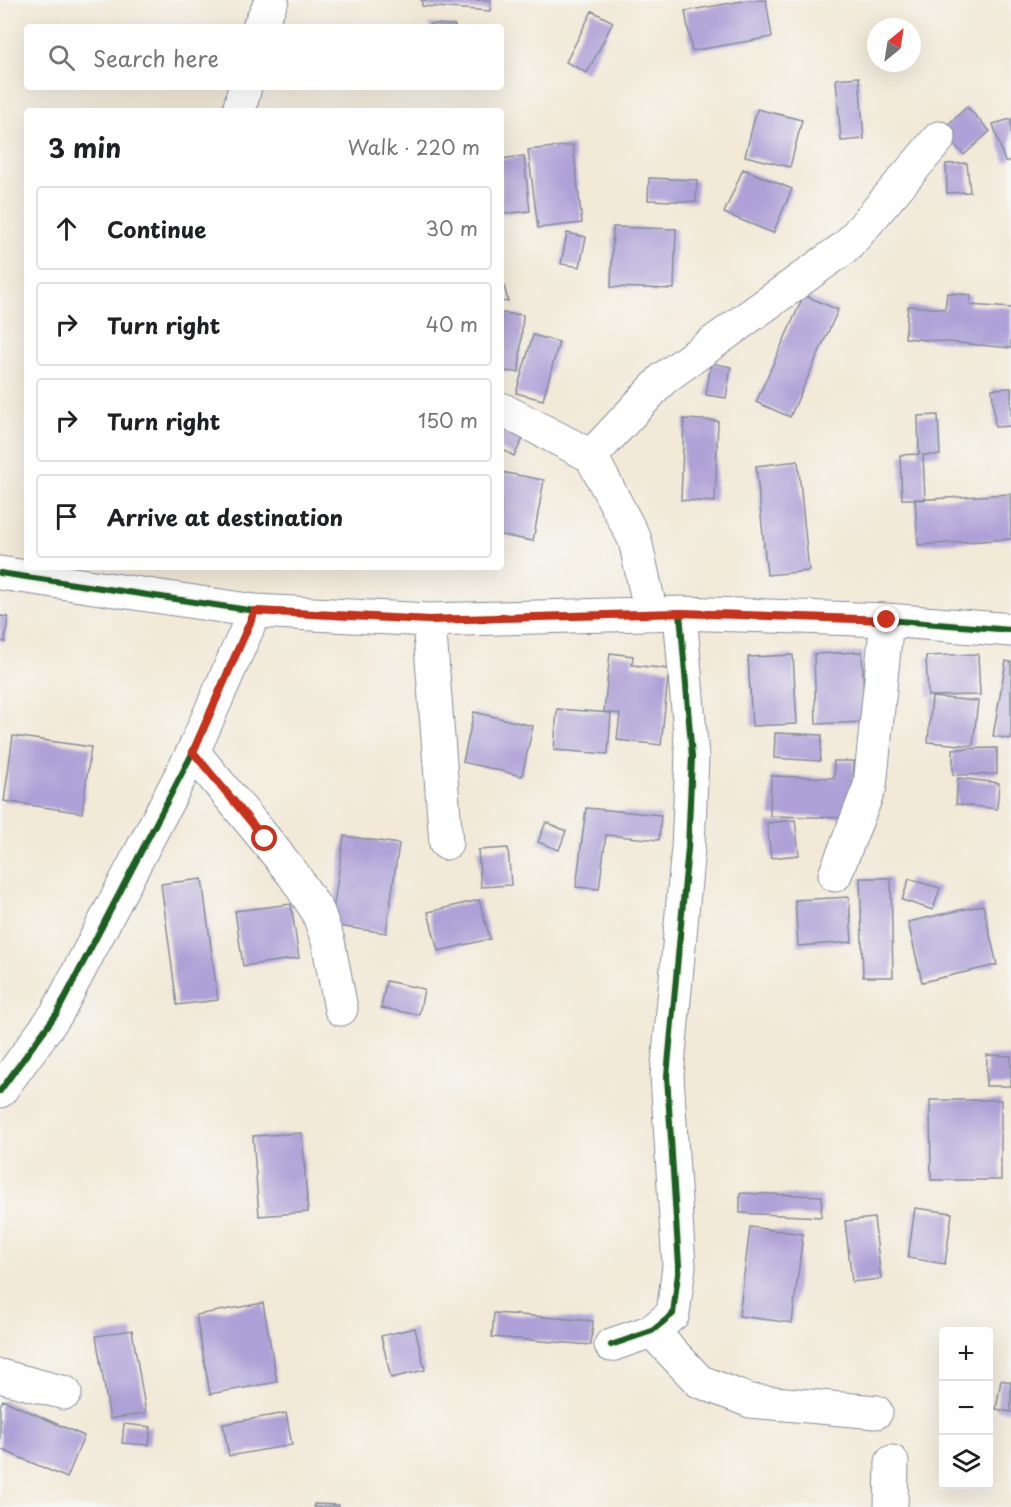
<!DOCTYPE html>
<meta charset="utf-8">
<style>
:root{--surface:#fff;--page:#f2f2f2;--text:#202124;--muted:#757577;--line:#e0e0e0}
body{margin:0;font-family:"Playpen Sans",sans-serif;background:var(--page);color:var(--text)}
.controls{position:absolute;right:18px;bottom:18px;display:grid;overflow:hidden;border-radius:6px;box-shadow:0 6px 24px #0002}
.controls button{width:54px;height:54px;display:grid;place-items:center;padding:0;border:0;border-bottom:2px solid var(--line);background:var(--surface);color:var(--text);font:30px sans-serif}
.compass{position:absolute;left:867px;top:18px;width:54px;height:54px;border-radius:50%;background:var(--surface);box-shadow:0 6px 24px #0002;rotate:30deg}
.stop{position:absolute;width:18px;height:18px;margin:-14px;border:4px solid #c8321e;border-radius:50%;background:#fff}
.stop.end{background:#c8321e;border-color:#fff;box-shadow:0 2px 6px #0008}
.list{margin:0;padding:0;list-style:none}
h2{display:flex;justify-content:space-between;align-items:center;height:78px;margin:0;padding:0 24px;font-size:26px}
h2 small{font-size:20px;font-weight:400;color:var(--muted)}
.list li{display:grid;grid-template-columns:39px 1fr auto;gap:18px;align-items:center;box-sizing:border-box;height:84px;margin:0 12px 12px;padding:0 12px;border:2px solid var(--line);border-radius:6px}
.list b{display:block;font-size:22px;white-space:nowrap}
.list em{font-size:20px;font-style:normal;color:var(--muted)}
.icon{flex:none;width:33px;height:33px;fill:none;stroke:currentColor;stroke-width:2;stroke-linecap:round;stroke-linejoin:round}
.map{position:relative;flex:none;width:1011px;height:1507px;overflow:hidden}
.search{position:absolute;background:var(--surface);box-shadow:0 6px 24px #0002;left:24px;top:24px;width:480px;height:66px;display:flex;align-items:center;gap:15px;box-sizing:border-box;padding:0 21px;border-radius:6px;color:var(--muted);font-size:22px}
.panel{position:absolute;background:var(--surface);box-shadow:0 6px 24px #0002;left:24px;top:108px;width:480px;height:462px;border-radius:6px}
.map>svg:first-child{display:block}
.building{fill:#aea1d7}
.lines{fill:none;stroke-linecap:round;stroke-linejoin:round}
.minor-casing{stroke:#868c9a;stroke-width:35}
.minor{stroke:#fff;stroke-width:33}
.cycleway-casing{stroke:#f6f6f2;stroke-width:10}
.cycleway{stroke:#1b5e20;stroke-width:6}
.route{stroke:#c8321e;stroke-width:8}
</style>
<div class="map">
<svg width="1011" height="1507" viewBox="0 0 1011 1507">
<rect width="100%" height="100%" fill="#f6f6f2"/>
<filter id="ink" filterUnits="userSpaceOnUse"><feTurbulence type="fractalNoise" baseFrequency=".0167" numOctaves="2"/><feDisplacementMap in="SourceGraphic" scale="12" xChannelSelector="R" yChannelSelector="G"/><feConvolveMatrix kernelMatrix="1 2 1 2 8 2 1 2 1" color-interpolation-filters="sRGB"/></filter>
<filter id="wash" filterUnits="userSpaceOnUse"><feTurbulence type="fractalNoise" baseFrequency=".008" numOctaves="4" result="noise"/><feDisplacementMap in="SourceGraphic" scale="24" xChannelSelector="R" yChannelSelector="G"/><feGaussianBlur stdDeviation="1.35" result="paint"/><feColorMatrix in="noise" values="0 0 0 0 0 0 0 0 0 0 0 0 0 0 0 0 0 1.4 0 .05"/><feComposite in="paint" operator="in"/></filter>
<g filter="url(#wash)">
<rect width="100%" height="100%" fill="#f2e9d7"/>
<g id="blocks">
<path class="building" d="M 422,0 L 491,0 L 490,11 L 422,6 Z
M 749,0 L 766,0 L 772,37 L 692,51 L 685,11 Z
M 592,11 L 613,22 L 587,73 L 566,62 Z
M 429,24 L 455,25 L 455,27 L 429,27 Z
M 859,77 L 864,139 L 841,141 L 836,79 Z
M 967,107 L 990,131 L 964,155 L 941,131 Z
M 757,109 L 802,120 L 790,167 L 745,156 Z
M 1011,119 L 1011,160 L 1005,162 L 993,124 Z
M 573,145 L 582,223 L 538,228 L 528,150 Z
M 524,156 L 530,211 L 501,214 L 501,159 Z
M 967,163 L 970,192 L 947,193 L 946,164 Z
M 743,169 L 792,189 L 773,233 L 724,213 Z
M 649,178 L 697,180 L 696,202 L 648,200 Z
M 613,227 L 676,229 L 674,289 L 611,287 Z
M 567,233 L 586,237 L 580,267 L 561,264 Z
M 501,274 L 508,301 L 501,302 Z
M 947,293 L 971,295 L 970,305 L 1011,308 L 1011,348 L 905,338 L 908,306 L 945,309 Z
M 804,295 L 838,310 L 790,417 L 756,402 Z
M 501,313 L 523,315 L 519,372 L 501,371 Z
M 533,335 L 559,342 L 543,400 L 516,393 Z
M 711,363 L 731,367 L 726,398 L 706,395 Z
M 1011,388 L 1011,426 L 995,427 L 992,389 Z
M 938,415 L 940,455 L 923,455 L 925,499 L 902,499 L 900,455 L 919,454 L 918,416 Z
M 501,419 L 526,433 L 514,456 L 501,449 Z
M 684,419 L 718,421 L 715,502 L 681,500 Z
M 798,461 L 809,571 L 767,575 L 756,466 Z
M 501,472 L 544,480 L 533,541 L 501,535 Z
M 1010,494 L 1011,539 L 918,545 L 915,500 Z
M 0,616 L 8,617 L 5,642 L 0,641 Z
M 862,652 L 865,722 L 816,724 L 814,654 Z
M 610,653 L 633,656 L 632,665 L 669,669 L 661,745 L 617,740 L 620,714 L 604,712 Z
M 978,654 L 980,695 L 928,696 L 926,656 Z
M 793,655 L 797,724 L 752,726 L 748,657 Z
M 1006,661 L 1011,662 L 1011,739 L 993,736 Z
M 932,697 L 978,701 L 973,746 L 928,742 Z
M 557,709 L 611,713 L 608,754 L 554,750 Z
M 474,712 L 533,726 L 522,776 L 463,762 Z
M 775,733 L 822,735 L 820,761 L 774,758 Z
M 13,736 L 91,747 L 82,813 L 4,801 Z
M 997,748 L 997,774 L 953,775 L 953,749 Z
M 834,761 L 854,761 L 852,818 L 770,816 L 771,776 L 834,778 Z
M 958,778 L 999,783 L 997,809 L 956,804 Z
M 586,808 L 661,815 L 659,840 L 606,835 L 599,889 L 576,887 Z
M 795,820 L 799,855 L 771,858 L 767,823 Z
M 546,822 L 566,831 L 559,850 L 538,842 Z
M 344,836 L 399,844 L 386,933 L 331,925 Z
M 508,848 L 511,885 L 481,887 L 478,850 Z
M 860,878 L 891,878 L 893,977 L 863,977 Z
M 202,879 L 218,1000 L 177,1005 L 161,884 Z
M 909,879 L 940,888 L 933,910 L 902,900 Z
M 849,897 L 852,942 L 798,946 L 795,900 Z
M 479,900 L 490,939 L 438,951 L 428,912 Z
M 291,904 L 299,958 L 243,966 L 235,911 Z
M 983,905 L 997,965 L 922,982 L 908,922 Z
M 386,981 L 424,989 L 419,1015 L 381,1008 Z
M 987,1055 L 1011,1056 L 1011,1086 L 986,1086 Z
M 930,1100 L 1001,1100 L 1001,1180 L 931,1180 Z
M 302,1133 L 308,1212 L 259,1216 L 253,1136 Z
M 740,1193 L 822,1196 L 821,1217 L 740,1213 Z
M 915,1208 L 952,1213 L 945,1264 L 908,1258 Z
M 874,1218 L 881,1279 L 852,1282 L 845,1221 Z
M 750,1227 L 803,1234 L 792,1323 L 739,1316 Z
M 263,1303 L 277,1382 L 210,1394 L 196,1315 Z
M 494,1313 L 593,1321 L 591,1345 L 492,1337 Z
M 415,1328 L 425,1370 L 391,1378 L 381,1336 Z
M 132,1330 L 146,1413 L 110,1419 L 96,1336 Z
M 1001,1380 L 1011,1382 L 1011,1412 L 996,1409 Z
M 3,1400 L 84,1436 L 67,1478 L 0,1449 L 0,1406 Z
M 286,1413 L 292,1445 L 229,1456 L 223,1424 Z
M 124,1424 L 151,1427 L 149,1445 L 122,1443 Z
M 314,1504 L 339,1505 L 339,1507 L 314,1507 Z"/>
</g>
</g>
<g filter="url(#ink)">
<use href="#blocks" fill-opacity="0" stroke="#868c9a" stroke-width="1.5"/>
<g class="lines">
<g class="minor-casing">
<path id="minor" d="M 259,27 L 272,0
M 239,111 L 245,87
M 501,409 L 591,456 L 635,540 L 651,614
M 591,456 L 664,378 L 847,246 L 939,138
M 0,573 L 255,611 L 429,620 L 680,613 L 887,620 L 1011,630
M 429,620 L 446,843
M 193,752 L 265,839 L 293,874 L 318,912 L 328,941 L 341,1009
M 835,875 L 870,786 L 887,620
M 0,1091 L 57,1013 L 193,752 L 255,611
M 652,1331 L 699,1381 L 750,1401 L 876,1412
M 611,1345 L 652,1331 L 673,1314 L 679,1266 L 667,1076 L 688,848 L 692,757 L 680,613
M 0,1376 L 65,1393
M 891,1507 L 892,1462"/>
</g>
<use href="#minor" class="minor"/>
<g class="cycleway-casing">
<path id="cycleway" d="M 0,573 L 255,611 L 429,620 L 680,613 L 887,620 L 1011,630
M 0,1091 L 57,1013 L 193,752 L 255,611
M 611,1345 L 652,1331 L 673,1314 L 679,1266 L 667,1076 L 688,848 L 692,757 L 680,613"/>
</g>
<use href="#cycleway" class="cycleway"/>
</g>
</g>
<g class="lines" filter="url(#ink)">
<path class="route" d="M 265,839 L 193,752 L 255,611 L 429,620 L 680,613 L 887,620"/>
</g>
</svg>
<div class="controls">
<button>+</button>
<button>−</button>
<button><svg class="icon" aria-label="layers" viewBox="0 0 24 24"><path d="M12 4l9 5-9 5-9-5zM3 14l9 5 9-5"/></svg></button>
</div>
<svg class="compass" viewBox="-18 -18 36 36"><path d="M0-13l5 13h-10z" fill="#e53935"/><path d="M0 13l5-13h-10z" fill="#757577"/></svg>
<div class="stop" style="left:265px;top:839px"></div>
<div class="stop end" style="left:887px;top:620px"></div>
<div class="search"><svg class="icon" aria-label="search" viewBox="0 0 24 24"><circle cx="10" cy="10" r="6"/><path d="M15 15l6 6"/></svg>Search here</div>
<section class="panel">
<h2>3 min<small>Walk · 220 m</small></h2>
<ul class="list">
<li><svg class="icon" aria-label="ahead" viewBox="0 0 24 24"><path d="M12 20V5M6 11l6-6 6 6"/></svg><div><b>Continue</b></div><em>30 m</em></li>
<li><svg class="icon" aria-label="right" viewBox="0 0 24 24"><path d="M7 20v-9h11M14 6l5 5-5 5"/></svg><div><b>Turn right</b></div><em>40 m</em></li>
<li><svg class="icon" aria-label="right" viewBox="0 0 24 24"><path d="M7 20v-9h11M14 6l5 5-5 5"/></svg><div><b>Turn right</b></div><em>150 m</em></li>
<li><svg class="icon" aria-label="arrive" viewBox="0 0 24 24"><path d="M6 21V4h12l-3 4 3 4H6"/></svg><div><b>Arrive at destination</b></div></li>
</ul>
</section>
</div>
